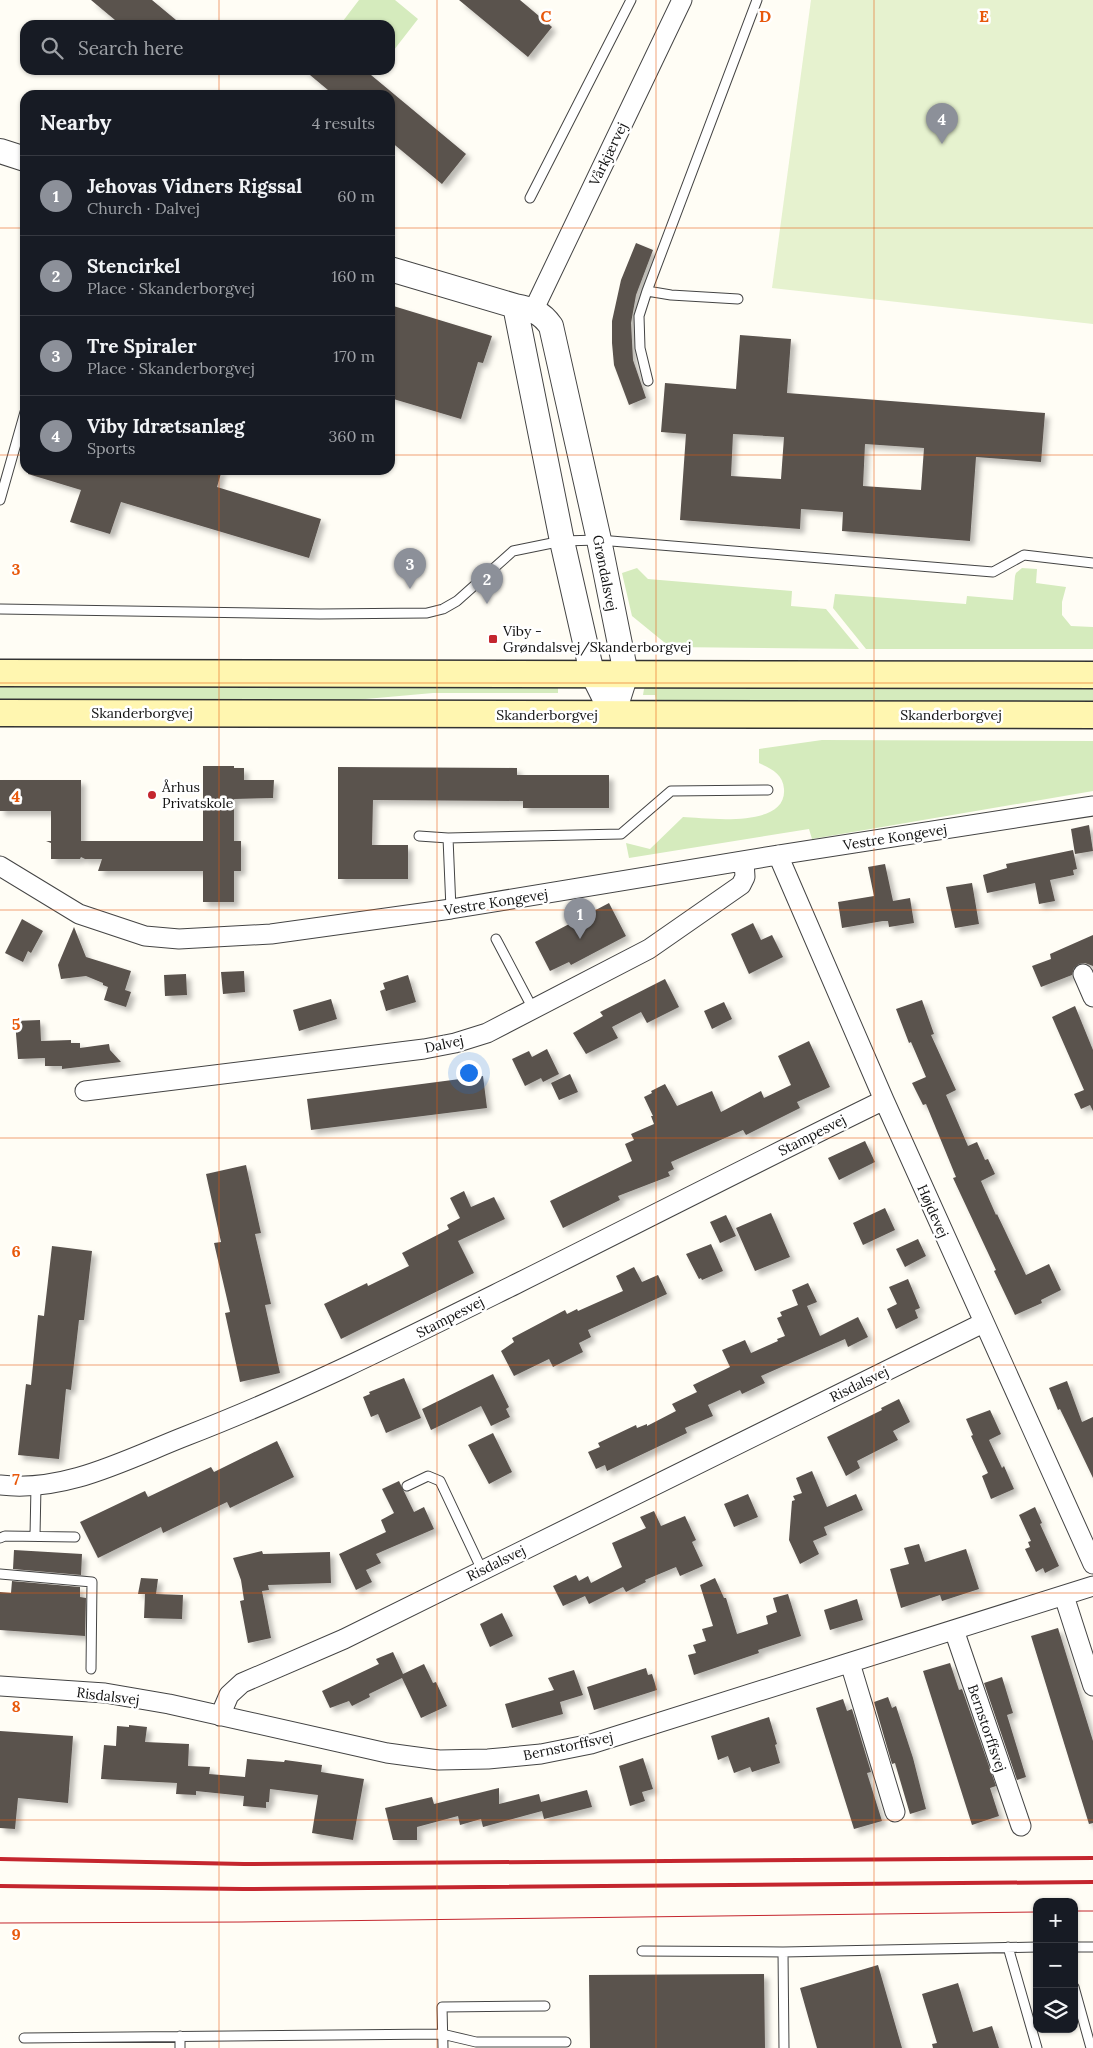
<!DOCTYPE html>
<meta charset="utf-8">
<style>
:root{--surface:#171b24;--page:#242831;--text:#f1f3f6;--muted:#9ea1a6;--line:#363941;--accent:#8c9099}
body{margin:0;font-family:Lora,serif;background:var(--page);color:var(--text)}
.controls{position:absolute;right:15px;bottom:15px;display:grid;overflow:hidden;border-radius:10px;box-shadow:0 1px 4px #0004}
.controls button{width:45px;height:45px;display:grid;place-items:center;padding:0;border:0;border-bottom:1px solid var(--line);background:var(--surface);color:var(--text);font:25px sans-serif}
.you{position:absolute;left:468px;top:1072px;width:18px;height:18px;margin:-12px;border:4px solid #fff;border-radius:50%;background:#1a73e8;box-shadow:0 0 0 8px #1a73e833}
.badge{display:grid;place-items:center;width:32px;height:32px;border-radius:50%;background:var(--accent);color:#fff;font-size:16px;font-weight:700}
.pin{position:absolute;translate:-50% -41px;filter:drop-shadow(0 1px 2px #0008)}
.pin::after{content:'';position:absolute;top:26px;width:18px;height:15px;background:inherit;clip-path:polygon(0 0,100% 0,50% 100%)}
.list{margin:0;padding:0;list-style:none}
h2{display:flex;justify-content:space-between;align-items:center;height:65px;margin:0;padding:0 20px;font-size:21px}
h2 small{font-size:16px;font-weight:400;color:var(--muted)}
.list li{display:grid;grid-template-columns:32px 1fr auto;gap:15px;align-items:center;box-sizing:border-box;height:80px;padding:0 20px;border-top:1px solid var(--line)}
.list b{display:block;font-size:19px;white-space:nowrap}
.list p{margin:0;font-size:16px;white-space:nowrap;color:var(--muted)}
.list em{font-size:16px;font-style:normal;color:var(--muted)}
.icon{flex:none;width:28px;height:28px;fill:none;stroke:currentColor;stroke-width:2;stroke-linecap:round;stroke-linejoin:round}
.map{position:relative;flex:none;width:1093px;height:2048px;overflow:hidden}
.search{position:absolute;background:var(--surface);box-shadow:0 1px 4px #0004;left:20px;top:20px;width:375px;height:55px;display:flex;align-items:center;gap:12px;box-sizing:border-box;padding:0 18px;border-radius:15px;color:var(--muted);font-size:19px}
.panel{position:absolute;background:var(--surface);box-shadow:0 1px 4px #0004;left:20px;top:90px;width:375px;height:385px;border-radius:15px}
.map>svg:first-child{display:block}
.green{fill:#d5ebbd}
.pitch{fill:#e6f2cf}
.building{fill:#5a524d;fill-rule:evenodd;filter:url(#shadow)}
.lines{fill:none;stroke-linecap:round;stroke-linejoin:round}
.service-casing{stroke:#444;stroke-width:11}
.minor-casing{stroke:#444;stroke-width:21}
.tertiary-casing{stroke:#444;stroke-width:26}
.secondary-casing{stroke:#333;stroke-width:29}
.service{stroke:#fff;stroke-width:9}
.minor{stroke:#fff;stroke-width:19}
.tertiary{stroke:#fff;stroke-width:24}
.secondary{stroke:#fff6b0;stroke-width:26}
.tram{stroke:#c4262e;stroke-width:1}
.rail{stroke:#c4262e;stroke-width:4}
.grid{fill:none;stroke:#e8590c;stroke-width:1;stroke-opacity:0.55}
.poi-dot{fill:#c4262e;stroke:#fff;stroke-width:2}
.labels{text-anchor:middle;stroke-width:5;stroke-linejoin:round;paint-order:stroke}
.street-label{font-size:14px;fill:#111;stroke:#fff}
.poi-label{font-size:14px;fill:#111;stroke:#fff;text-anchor:start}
.grid-label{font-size:16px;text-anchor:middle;font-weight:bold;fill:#e8590c;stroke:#fff;stroke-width:5;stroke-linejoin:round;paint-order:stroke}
</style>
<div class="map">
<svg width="1093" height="2048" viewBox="0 0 1093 2048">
<defs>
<filter id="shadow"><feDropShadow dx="4.5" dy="4.5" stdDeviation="2.5" flood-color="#0004"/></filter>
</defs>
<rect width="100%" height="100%" fill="#fffdf5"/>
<path class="green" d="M 359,0 L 395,0 L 418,19 L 390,55 L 390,25 L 347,25 L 343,21 Z
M 637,568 L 648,579 L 792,591 L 791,606 L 826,609 L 859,649 L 670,647 L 632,616 L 622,573 Z
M 1022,568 L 1037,569 L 1036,583 L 1066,587 L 1062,602 L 1062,615 L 1071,626 L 1093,627 L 1093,649 L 866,649 L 833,608 L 835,594 L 966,604 L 967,596 L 1013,600 L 1015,576 L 1016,573 Z
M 0,685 L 558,686 L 558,693 L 433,693 L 343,701 L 0,701 Z
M 647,687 L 1093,687 L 1093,703 L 656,703 L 655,695 L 643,695 L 644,689 Z
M 822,740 L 1093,741 L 1093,791 L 812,839 L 809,829 L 629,858 L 626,843 L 650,849 L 683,817 C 707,818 787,829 784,789 C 783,774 772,769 759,763 L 759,749 Z"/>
<path class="pitch" d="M 811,0 L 1093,0 L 1093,324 L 772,288 Z"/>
<path class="building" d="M 91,0 L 152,0 L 182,25 L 121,25 Z
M 459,0 L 520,0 L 552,27 L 528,57 Z
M 304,70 L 365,70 L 466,154 L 442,184 L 390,141 L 390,95 L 334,95 Z
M 636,243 L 653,250 L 636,295 L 631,323 L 633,360 L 646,398 L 629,405 L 614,365 L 612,343 L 612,321 L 621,280 Z
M 390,305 L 492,336 L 483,363 L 478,362 L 461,419 L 390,398 Z
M 740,335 L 791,339 L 787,393 L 1045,413 L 1041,462 L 976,457 L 970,541 L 842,531 L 843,512 L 801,509 L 800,529 L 680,520 L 686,434 L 661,432 L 665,383 L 736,389 ZM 733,434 L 784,437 L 781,479 L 731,476 ZM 865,444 L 924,448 L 921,490 L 863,486 Z
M 28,470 L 222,470 L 217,487 L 321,519 L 309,558 L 121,502 L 110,534 L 70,522 L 81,490 L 28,474 Z
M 203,766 L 234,766 L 234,768 L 244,768 L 244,780 L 274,780 L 273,798 L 234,799 L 234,841 L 241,841 L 241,871 L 234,871 L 234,902 L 203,902 L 203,871 L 98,871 L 102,859 L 85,859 L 81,857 L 80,859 L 51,859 L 51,843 L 46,841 L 51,841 L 51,811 L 0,811 L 0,780 L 81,780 L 81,841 L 203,841 Z
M 338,767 L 517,768 L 517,775 L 609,775 L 609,808 L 523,808 L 523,801 L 373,800 L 372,845 L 408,845 L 408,879 L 338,879 Z
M 1089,825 L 1093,851 L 1075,854 L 1071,829 Z
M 1073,850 L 1077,869 L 1073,870 L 1074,875 L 1050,880 L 1055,901 L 1039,904 L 1035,883 L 987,893 L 983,875 L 1007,868 L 1006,864 Z
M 885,864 L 893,901 L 910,898 L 914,923 L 889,927 L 888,921 L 883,921 L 842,928 L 838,902 L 874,896 L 868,867 Z
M 972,883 L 979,924 L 955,928 L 946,887 Z
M 609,903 L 626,936 L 571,965 L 569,962 L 550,971 L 535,942 Z
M 22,919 L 43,931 L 31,953 L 28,951 L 23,962 L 5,953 Z
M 753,923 L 761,940 L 772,935 L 783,957 L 749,974 L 731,934 Z
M 74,927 L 86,957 L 131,971 L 125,990 L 131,992 L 126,1007 L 104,1000 L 108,987 L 103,985 L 103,983 L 86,976 L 61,979 L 58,965 Z
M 1093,935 L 1093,966 L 1085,963 L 1079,964 L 1074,968 L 1072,975 L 1041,987 L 1032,966 L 1051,959 L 1050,954 Z
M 244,971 L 245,992 L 223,994 L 221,972 Z
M 186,974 L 187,995 L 165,996 L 164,975 Z
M 408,975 L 416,1002 L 386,1011 L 380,991 L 385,989 L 383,983 Z
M 665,979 L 679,1007 L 647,1023 L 641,1012 L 612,1027 L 618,1038 L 586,1054 L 573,1033 L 603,1016 L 600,1012 Z
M 331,999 L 337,1019 L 299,1031 L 293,1010 Z
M 922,1000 L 934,1034 L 931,1035 L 956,1090 L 946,1095 L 968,1146 L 977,1142 L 985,1160 L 988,1159 L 995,1174 L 981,1181 L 996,1215 L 997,1214 L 1026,1275 L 1049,1264 L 1061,1290 L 1041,1300 L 1042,1303 L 1015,1315 L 994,1271 L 996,1270 L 953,1178 L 956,1177 L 926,1104 L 923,1105 L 912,1083 L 926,1077 L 911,1042 L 909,1043 L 896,1009 Z
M 724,1002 L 732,1019 L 712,1029 L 704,1011 Z
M 1075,1006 L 1093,1050 L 1093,1111 L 1090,1105 L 1081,1109 L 1074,1094 L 1084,1090 L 1052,1017 Z
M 40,1020 L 41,1041 L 71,1040 L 71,1043 L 80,1043 L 80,1048 L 109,1044 L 110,1050 L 121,1062 L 62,1069 L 62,1066 L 45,1066 L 45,1058 L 18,1059 L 15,1021 Z
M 809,1041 L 830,1087 L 797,1102 L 800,1108 L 746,1135 L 743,1130 L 671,1162 L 674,1169 L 668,1172 L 670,1176 L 618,1196 L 620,1200 L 563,1228 L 550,1201 L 632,1161 L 625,1144 L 634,1140 L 631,1134 L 654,1124 L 651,1116 L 653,1116 L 644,1097 L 652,1093 L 651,1091 L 665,1084 L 677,1106 L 712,1091 L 721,1112 L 761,1091 L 764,1098 L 791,1085 L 778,1056 Z
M 547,1049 L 559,1074 L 543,1082 L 541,1078 L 525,1086 L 512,1059 L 529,1051 L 532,1057 Z
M 570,1074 L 578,1092 L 559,1100 L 551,1083 Z
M 483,1076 L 487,1108 L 311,1130 L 307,1099 Z
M 865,1141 L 875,1162 L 839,1180 L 828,1158 Z
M 246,1165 L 261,1233 L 255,1234 L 271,1304 L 265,1305 L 280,1373 L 240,1382 L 225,1313 L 230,1312 L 214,1243 L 221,1242 L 206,1174 Z
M 464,1191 L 471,1207 L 494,1197 L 505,1219 L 458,1241 L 474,1273 L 341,1339 L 324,1304 L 367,1283 L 368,1286 L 409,1266 L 402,1253 L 449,1229 L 447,1225 L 460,1218 L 450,1198 Z
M 885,1208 L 895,1230 L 863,1245 L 853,1223 Z
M 771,1213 L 790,1257 L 755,1271 L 736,1228 Z
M 726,1215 L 736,1236 L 720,1243 L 710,1222 Z
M 918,1239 L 926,1256 L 905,1267 L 896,1249 Z
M 711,1244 L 723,1271 L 702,1280 L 701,1278 L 699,1279 L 686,1254 Z
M 52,1246 L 92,1251 L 84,1320 L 79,1320 L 71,1390 L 66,1389 L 59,1459 L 18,1455 L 26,1384 L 31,1385 L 38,1315 L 44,1316 Z
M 634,1267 L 642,1282 L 658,1275 L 667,1294 L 588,1330 L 591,1337 L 579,1343 L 583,1352 L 553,1367 L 549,1359 L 514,1376 L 501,1351 L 514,1342 L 512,1338 L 565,1310 L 567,1314 L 577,1309 L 578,1311 L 623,1291 L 616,1276 Z
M 908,1279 L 920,1308 L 915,1310 L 918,1318 L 896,1329 L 887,1309 L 897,1304 L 889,1287 Z
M 808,1283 L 817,1302 L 807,1306 L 820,1336 L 858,1317 L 868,1337 L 848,1347 L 845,1339 L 761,1376 L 765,1383 L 742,1394 L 740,1390 L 708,1405 L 713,1416 L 685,1428 L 687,1433 L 607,1471 L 605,1465 L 596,1469 L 588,1452 L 600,1447 L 598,1443 L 636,1425 L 637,1428 L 647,1424 L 647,1426 L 676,1411 L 672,1404 L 697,1392 L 693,1385 L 730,1367 L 722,1350 L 745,1340 L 751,1353 L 778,1341 L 777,1339 L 785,1336 L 777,1318 L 782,1316 L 780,1312 L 798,1305 L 792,1290 Z
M 493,1374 L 509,1407 L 506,1409 L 510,1417 L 491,1426 L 481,1406 L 431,1430 L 422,1409 Z
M 404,1378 L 421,1418 L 386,1433 L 378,1414 L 371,1417 L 363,1397 L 370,1394 L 369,1392 Z
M 1067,1381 L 1082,1422 L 1093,1417 L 1093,1478 L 1060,1409 L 1058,1410 L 1049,1388 Z
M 899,1399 L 910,1422 L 893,1431 L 898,1440 L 857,1461 L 860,1468 L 846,1476 L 827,1437 L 882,1410 L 881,1408 Z
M 990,1410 L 1001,1434 L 989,1440 L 1002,1468 L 1004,1466 L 1014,1489 L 991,1499 L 982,1476 L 988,1473 L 971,1436 L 973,1435 L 966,1419 Z
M 493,1433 L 512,1472 L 489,1484 L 468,1445 Z
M 277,1441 L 294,1477 L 230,1508 L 227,1502 L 163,1533 L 161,1527 L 98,1558 L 80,1522 L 145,1491 L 148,1497 L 211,1467 L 214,1472 Z
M 812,1471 L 827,1507 L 856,1494 L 863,1510 L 824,1527 L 827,1535 L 813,1541 L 819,1554 L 800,1564 L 789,1540 L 792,1501 L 795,1500 L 793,1496 L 802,1493 L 796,1478 Z
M 399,1481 L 414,1512 L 424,1507 L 434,1529 L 376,1554 L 381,1563 L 366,1570 L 372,1582 L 356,1590 L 339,1554 L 386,1532 L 381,1520 L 394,1513 L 382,1489 Z
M 748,1494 L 758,1517 L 734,1527 L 724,1504 Z
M 1035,1507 L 1042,1523 L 1040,1524 L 1059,1566 L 1045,1573 L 1043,1568 L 1036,1572 L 1025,1549 L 1030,1547 L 1028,1542 L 1031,1541 L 1019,1515 Z
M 654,1511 L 661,1526 L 685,1516 L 696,1540 L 692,1542 L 703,1566 L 680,1576 L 676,1567 L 645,1580 L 646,1582 L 626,1592 L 623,1587 L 589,1604 L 585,1596 L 563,1606 L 553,1586 L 576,1575 L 579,1581 L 588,1576 L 591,1583 L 622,1567 L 612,1543 L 646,1528 L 640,1517 Z
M 919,1544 L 925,1562 L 966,1549 L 979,1589 L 942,1601 L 940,1595 L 901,1608 L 890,1569 L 909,1564 L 904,1548 Z
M 14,1550 L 82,1554 L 81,1575 L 13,1569 Z
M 262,1551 L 263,1554 L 330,1552 L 331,1583 L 268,1585 L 269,1590 L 262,1591 L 271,1638 L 248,1643 L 240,1601 L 244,1600 L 241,1580 L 233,1558 Z
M 141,1578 L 158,1579 L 156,1594 L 183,1595 L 182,1619 L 144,1618 L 145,1594 L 138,1594 Z
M 715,1578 L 724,1598 L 726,1598 L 737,1634 L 768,1624 L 766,1616 L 777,1612 L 773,1598 L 788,1594 L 801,1636 L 758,1650 L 759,1653 L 694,1675 L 688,1655 L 696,1653 L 693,1645 L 706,1641 L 702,1629 L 713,1626 L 700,1585 Z
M 12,1581 L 80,1587 L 80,1597 L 86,1598 L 85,1636 L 0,1630 L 0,1592 L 11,1593 Z
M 857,1599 L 863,1620 L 830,1630 L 824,1610 Z
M 502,1613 L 513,1636 L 490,1647 L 480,1624 Z
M 1058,1628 L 1093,1741 L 1093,1823 L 1089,1824 L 1031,1636 Z
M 393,1652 L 403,1674 L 424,1664 L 433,1683 L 436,1682 L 447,1706 L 421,1718 L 402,1678 L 369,1694 L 370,1697 L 352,1706 L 349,1701 L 330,1708 L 322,1691 L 379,1664 L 376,1659 Z
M 950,1663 L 959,1690 L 962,1689 L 996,1786 L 990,1788 L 999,1816 L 972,1825 L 923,1671 Z
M 646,1668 L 648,1675 L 652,1674 L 657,1690 L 594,1710 L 587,1687 Z
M 574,1670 L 583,1695 L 560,1702 L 563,1714 L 512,1728 L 505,1704 L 554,1690 L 548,1678 Z
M 1002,1677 L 1013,1713 L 1007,1715 L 1026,1777 L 1017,1780 L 984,1683 Z
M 888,1697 L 892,1708 L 896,1706 L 913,1758 L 926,1809 L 910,1814 L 895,1763 L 892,1764 L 874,1702 Z
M 843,1699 L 847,1711 L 852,1709 L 871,1772 L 867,1773 L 882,1821 L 854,1829 L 816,1708 Z
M 769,1717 L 777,1744 L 775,1745 L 780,1763 L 752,1772 L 750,1767 L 734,1773 L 728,1756 L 718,1760 L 711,1736 Z
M 129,1725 L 147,1727 L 145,1742 L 189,1744 L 188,1766 L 210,1767 L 209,1774 L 245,1777 L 247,1759 L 284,1762 L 285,1760 L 322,1765 L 321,1772 L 364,1779 L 353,1840 L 312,1833 L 318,1795 L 270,1789 L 269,1802 L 266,1802 L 266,1808 L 243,1806 L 244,1796 L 196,1791 L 196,1795 L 176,1794 L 177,1783 L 101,1779 L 104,1745 L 116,1746 L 117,1726 L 129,1727 Z
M 0,1731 L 73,1736 L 68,1803 L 18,1798 L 15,1829 L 0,1828 Z
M 643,1758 L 653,1789 L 642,1792 L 645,1801 L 630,1806 L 619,1766 Z
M 499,1788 L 499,1804 L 539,1794 L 541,1802 L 587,1790 L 592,1807 L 544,1819 L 542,1811 L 483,1827 L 481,1819 L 460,1825 L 458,1816 L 417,1827 L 417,1840 L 393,1840 L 385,1808 L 432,1797 L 434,1804 Z
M 878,1965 L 902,2048 L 817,2048 L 800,1988 Z
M 764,1974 L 765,2048 L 590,2048 L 589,1975 Z
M 958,1983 L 973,2032 L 992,2026 L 999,2048 L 933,2048 L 932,2044 L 937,2043 L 922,1994 Z"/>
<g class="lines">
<g class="service-casing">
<path id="service" d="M 530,198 L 631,0
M 647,291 L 671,295 L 738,299
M 648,381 L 640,348 L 639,316 L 647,291 L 757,0
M 0,500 L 25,412
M 0,609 L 320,614 L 427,613 L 443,609 L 457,601 L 513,551 L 562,541 L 599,540 L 993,572 L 1024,555 L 1093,563
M 419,836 L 448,838 L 621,834 L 671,791 L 768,790
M 448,838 L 451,909
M 496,939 L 533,1009
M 407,1486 L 428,1476 L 440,1481 L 482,1570
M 35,1536 L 36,1486
M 0,1538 L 5,1536 L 75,1537
M 0,1574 L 92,1582 L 91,1669
M 1008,1947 L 1037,2048
M 1074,1947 L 1093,1947
M 642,1951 L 783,1952 L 1037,1947
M 783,1952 L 784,2048
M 1074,1987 L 1091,2048
M 180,2036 L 180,2048
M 24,2038 L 442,2034 L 476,2042 L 566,2042
M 443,2048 L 442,2007 L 545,2006"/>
</g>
<g class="minor-casing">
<path id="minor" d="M 534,309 L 682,0
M 778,855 L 884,1100 L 1093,1564
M 0,866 L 79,914 L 145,936 L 179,939 L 271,934 L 451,909 L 778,855 L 1093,806
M 1083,974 L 1093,997
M 85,1091 L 424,1049 L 455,1043 L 487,1033 L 649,949 L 741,885 L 745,877 L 744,861
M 0,1485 C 65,1493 127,1459 186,1436 C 300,1392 409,1337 518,1283 C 640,1222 761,1160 884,1100
M 1064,1596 L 1093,1686
M 954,1630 L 1021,1826
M 850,1663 L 895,1812
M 0,1686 L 105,1693 L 169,1704 L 387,1753 L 439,1760 L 488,1759 L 541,1754 L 591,1744 L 1093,1586
M 220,1716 L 229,1695 L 242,1683 L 344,1639 L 983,1323"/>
</g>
<g class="tertiary-casing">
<path id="tertiary" d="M 0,151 L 25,159
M 390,269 L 515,306 C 532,309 541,312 551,326 L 599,540 L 626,674 L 613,715
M 515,306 L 562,541 L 592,673 L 613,715"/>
</g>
<g class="secondary-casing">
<path id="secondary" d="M 0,673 L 1093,675
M 0,713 L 1093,715"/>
</g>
<use href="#service" class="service"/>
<use href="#minor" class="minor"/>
<use href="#tertiary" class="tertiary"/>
<use href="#secondary" class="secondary"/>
<path class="tram" d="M 1074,1911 L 1093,1911
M 0,1923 L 242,1922 L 1037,1912"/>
<path class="rail" d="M 0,1859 L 244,1864 L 1093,1858
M 0,1886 L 243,1889 L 1093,1882"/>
</g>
<path class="grid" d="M 219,0 L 219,25M 437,0 L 437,2048M 656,0 L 656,2048M 874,0 L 874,2048M 219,70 L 219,95M 0,228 L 25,228M 390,228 L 1093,228M 0,455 L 25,455M 390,455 L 1093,455M 219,470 L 219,2048M 0,683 L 1093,683M 0,910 L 1093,910M 0,1138 L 1093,1138M 0,1365 L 1093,1365M 0,1593 L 1093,1593M 0,1820 L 1093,1820"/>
<g class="poi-dot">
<rect x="488" y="634" width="10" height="10" rx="2.5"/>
<circle cx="152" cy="795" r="5"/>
</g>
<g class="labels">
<g class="street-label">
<text transform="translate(608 154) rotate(-64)" y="5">Vårkjærvej</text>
<text transform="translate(605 573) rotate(79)" y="5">Grøndalsvej</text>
<text x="142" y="718">Skanderborgvej</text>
<text x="547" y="720">Skanderborgvej</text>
<text x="951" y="720">Skanderborgvej</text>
<text transform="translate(895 837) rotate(-9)" y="5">Vestre Kongevej</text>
<text transform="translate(496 902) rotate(-9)" y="5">Vestre Kongevej</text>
<text transform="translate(444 1044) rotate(-12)" y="5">Dalvej</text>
<text transform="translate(812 1135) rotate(-27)" y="5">Stampesvej</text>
<text transform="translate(933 1211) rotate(66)" y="5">Højdevej</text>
<text transform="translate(450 1317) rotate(-27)" y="5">Stampesvej</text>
<text transform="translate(859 1384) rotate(-26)" y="5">Risdalsvej</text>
<text transform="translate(496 1563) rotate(-26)" y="5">Risdalsvej</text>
<text transform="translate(108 1696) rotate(7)" y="5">Risdalsvej</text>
<text transform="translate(987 1728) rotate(71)" y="5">Bernstorffsvej</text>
<text transform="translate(568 1746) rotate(-12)" y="5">Bernstorffsvej</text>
</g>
<g class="poi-label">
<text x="503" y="636">Viby -<tspan x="503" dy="16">Grøndalsvej/Skanderborgvej</tspan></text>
<text x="162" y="792">Århus<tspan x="162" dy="16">Privatskole</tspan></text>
</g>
</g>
<g class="grid-label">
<text x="546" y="22">C</text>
<text x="765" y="22">D</text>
<text x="984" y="22">E</text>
<text x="16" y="575">3</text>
<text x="16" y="802">4</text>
<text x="16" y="1030">5</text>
<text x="16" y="1257">6</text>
<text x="16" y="1485">7</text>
<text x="16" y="1712">8</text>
<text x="16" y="1940">9</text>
</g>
</svg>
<div class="controls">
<button>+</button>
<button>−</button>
<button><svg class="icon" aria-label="layers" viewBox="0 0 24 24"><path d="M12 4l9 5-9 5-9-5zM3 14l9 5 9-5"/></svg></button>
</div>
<div class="you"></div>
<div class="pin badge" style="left:580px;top:939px">1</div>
<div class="pin badge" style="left:487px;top:604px">2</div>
<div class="pin badge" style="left:410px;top:589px">3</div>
<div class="pin badge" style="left:942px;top:144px">4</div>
<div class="search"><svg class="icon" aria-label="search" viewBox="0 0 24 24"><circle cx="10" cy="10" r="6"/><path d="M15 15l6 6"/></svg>Search here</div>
<section class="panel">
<h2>Nearby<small>4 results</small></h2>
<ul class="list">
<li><span class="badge">1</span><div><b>Jehovas Vidners Rigssal</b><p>Church · Dalvej</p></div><em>60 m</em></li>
<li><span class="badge">2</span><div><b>Stencirkel</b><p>Place · Skanderborgvej</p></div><em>160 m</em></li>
<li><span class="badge">3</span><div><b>Tre Spiraler</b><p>Place · Skanderborgvej</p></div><em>170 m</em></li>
<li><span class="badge">4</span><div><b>Viby Idrætsanlæg</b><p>Sports</p></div><em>360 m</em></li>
</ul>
</section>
</div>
